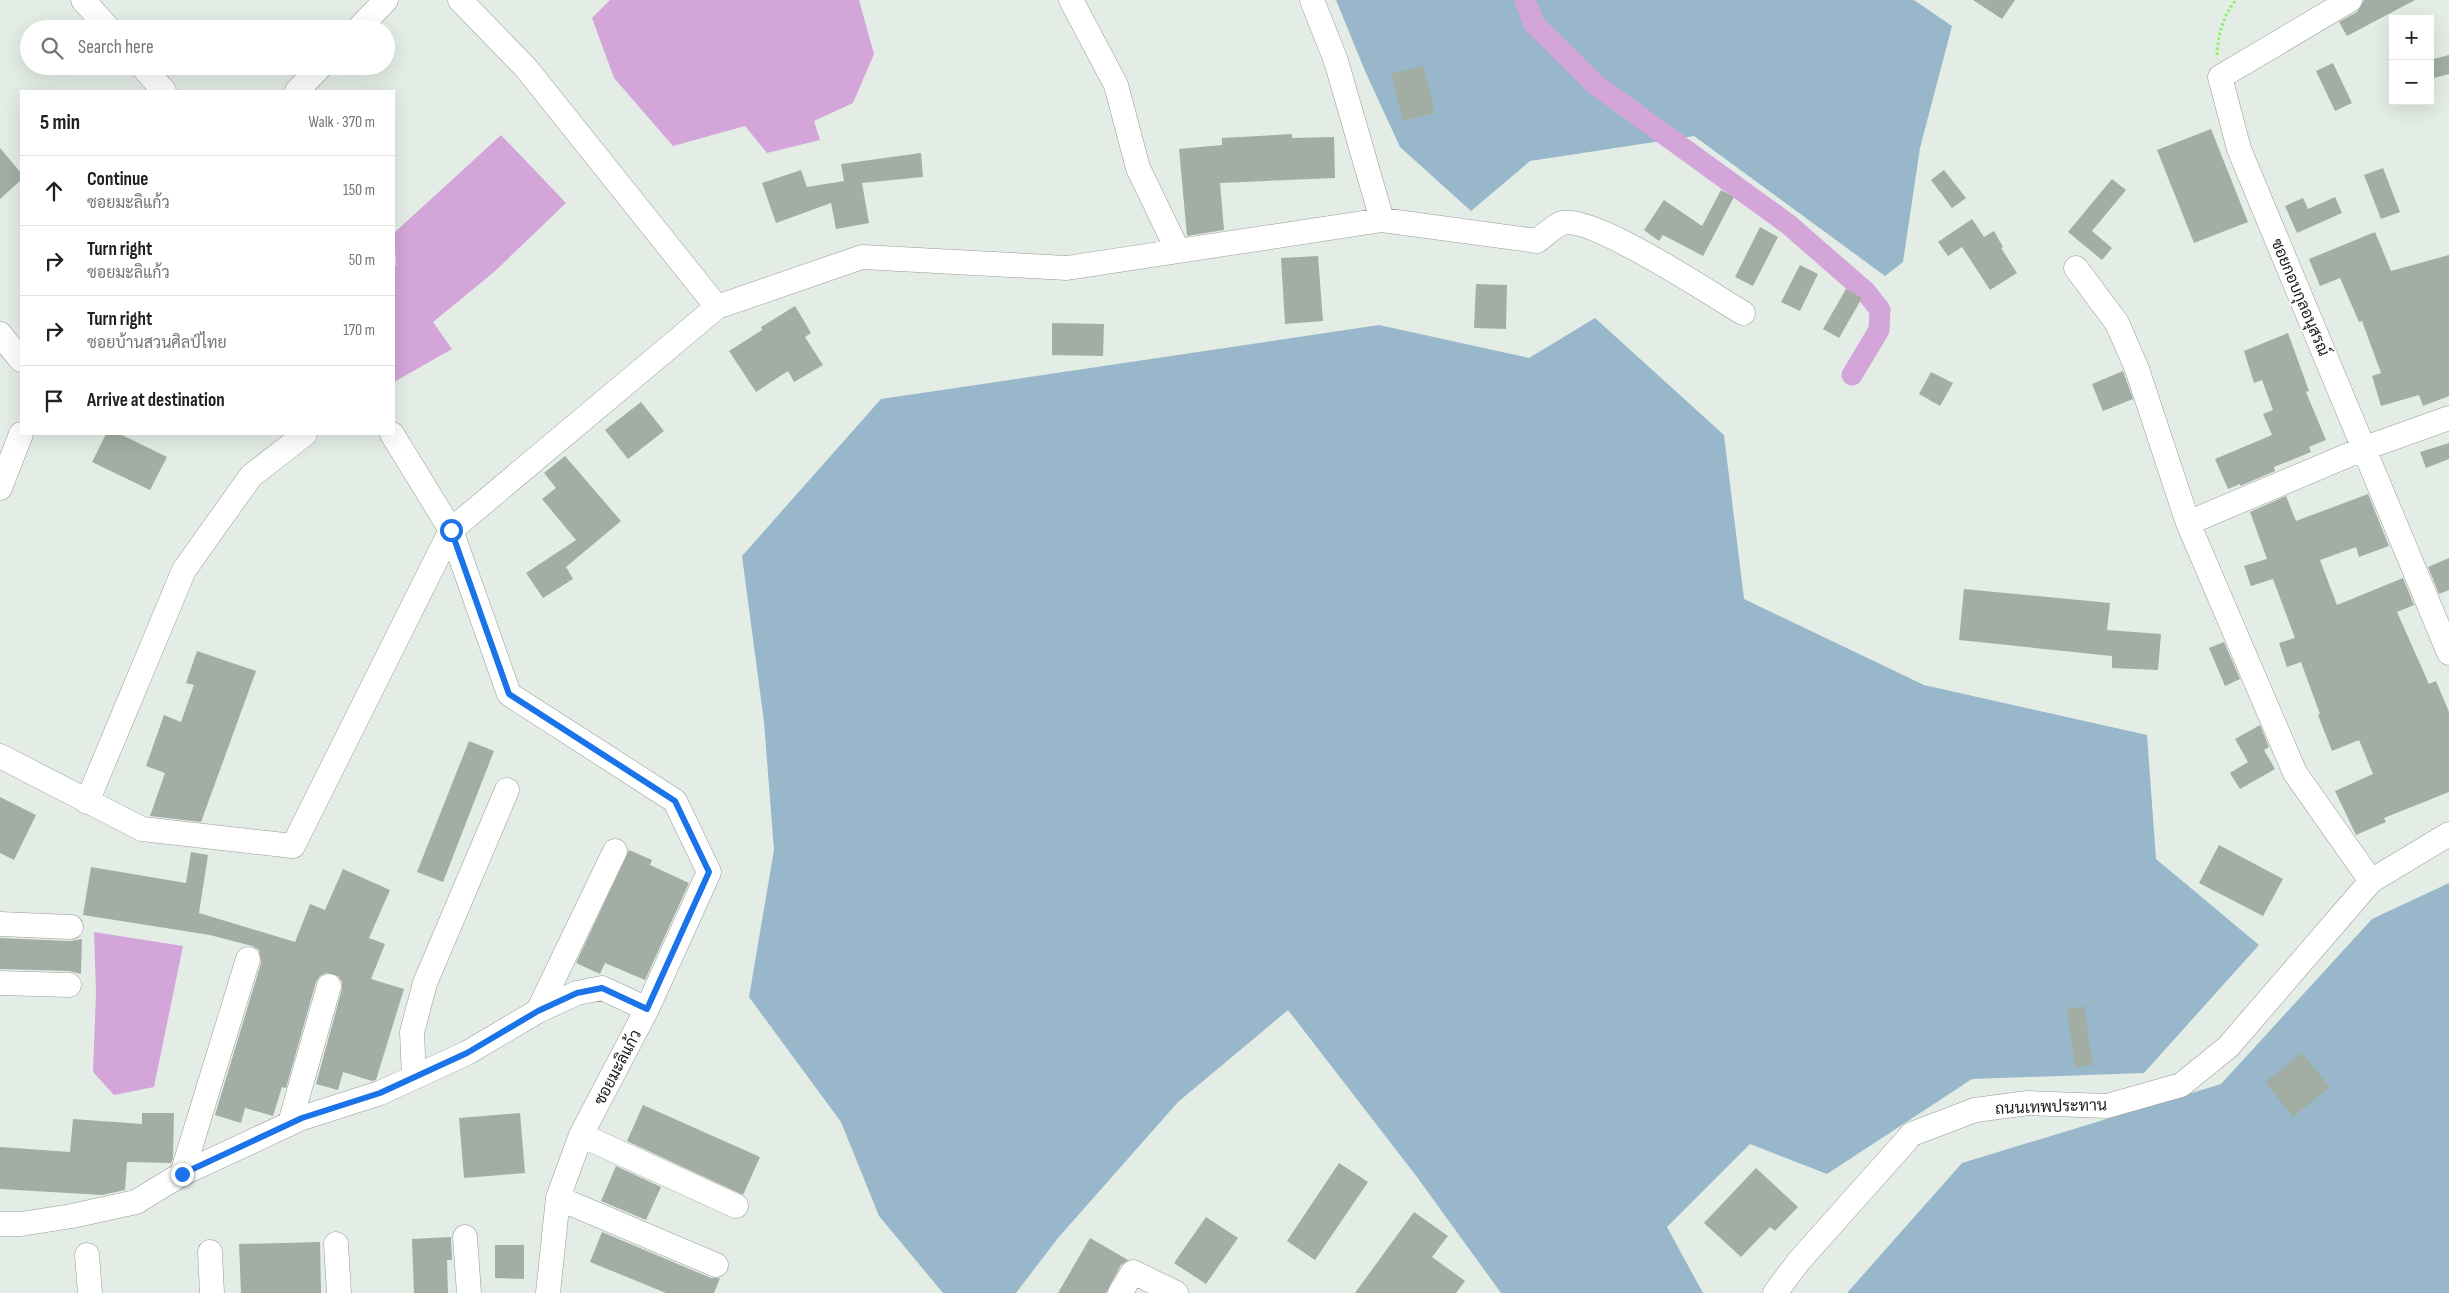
<!DOCTYPE html>
<meta charset="utf-8">
<style>
:root{--surface:#fff;--page:#f2f2f2;--text:#202124;--muted:#757577;--line:#e0e0e0}
body{margin:0;font-family:"Sofia Sans Condensed",Sarabun,sans-serif;background:var(--page);color:var(--text)}
.controls{position:absolute;right:15px;top:15px;display:grid;overflow:hidden;border-radius:0px;box-shadow:0 5px 20px #0002}
.controls button{width:45px;height:45px;display:grid;place-items:center;padding:0;border:0;border-bottom:1px solid var(--line);background:var(--surface);color:var(--text);font:25px sans-serif}
.stop{position:absolute;width:15px;height:15px;margin:-11px;border:4px solid #1a73e8;border-radius:50%;background:#fff}
.stop.end{background:#1a73e8;border-color:#fff;box-shadow:0 1px 5px #0008}
.list{margin:0;padding:0;list-style:none}
h2{display:flex;justify-content:space-between;align-items:center;height:65px;margin:0;padding:0 20px;font-size:21px}
h2 small{font-size:16px;font-weight:400;color:var(--muted)}
.list li{display:grid;grid-template-columns:32px 1fr auto;gap:15px;align-items:center;box-sizing:border-box;height:70px;padding:0 20px;border-top:1px solid var(--line)}
.list b{display:block;font-size:19px;white-space:nowrap}
.list p{margin:0;font-size:16px;white-space:nowrap;color:var(--muted)}
.list em{font-size:16px;font-style:normal;color:var(--muted)}
.icon{flex:none;width:28px;height:28px;fill:none;stroke:currentColor;stroke-width:2;stroke-linecap:round;stroke-linejoin:round}
.map{position:relative;flex:none;width:2449px;height:1293px;overflow:hidden}
.search{position:absolute;background:var(--surface);box-shadow:0 5px 20px #0002;left:20px;top:20px;width:375px;height:55px;display:flex;align-items:center;gap:12px;box-sizing:border-box;padding:0 18px;border-radius:28px;color:var(--muted);font-size:19px}
.panel{position:absolute;background:var(--surface);box-shadow:0 5px 20px #0002;left:20px;top:90px;width:375px;height:345px;border-radius:0px}
.map>svg:first-child{display:block}
.forest{fill:#99b7ca}
.water{fill:#d4a5d9}
.lines{fill:none;stroke-linecap:round;stroke-linejoin:round}
.canal{stroke:#d4a5d9;stroke-width:21}
.building{fill:#a2aea3}
.minor-casing{stroke:#999;stroke-width:25}
.path{stroke:#8af16f;stroke-width:3;stroke-dasharray:2.5 2.5;stroke-linecap:butt}
.minor{stroke:#fff;stroke-width:24}
.route{stroke:#1a73e8;stroke-width:6}
.labels{text-anchor:middle;stroke-width:4;stroke-linejoin:round;paint-order:stroke}
.street-label{font-size:16px;fill:#1c1c1c;stroke:#fff}
</style>
<div class="map">
<svg width="2449" height="1293" viewBox="0 0 2449 1293">
<rect width="100%" height="100%" fill="#e3ede6"/>
<path class="forest" d="M 1336,0 L 1914,0 L 1952,26 L 1920,148 L 1903,262 L 1885,276 L 1694,136 L 1530,161 L 1471,211 L 1400,147 L 1365,71 Z
M 1595,318 L 1724,435 L 1744,599 L 1924,685 L 2147,735 L 2156,859 L 2259,945 L 2144,1073 L 1972,1079 L 1827,1174 L 1750,1144 L 1667,1227 L 1703,1293 L 1501,1293 L 1417,1177 L 1288,1010 L 1178,1102 L 1058,1238 L 1016,1293 L 943,1293 L 879,1216 L 841,1122 L 749,997 L 774,850 L 764,722 L 742,556 L 881,399 L 1379,325 L 1529,358 Z
M 2449,883 L 2449,1293 L 1847,1293 L 1962,1163 L 2221,1084 L 2372,919 Z"/>
<path class="water" d="M 610,0 L 859,0 L 874,54 L 853,103 L 814,121 L 820,140 L 767,153 L 745,126 L 673,146 L 614,78 L 592,18 Z
M 501,135 L 566,203 L 494,272 L 433,322 L 452,349 L 394,382 L 394,267 L 396,265 L 394,233 Z
M 94,932 L 183,946 L 154,1087 L 114,1095 L 93,1072 L 96,992 Z"/>
<g class="lines">
<path class="canal" d="M 1525,0 L 1534,24 L 1596,85 L 1788,224 L 1866,292 L 1880,310 L 1879,330 L 1852,375"/>
</g>
<path class="building" d="M 1973,0 L 2015,0 L 2002,19 Z
M 2364,0 L 2415,0 L 2347,36 L 2339,22 L 2357,12 Z
M 2449,55 L 2449,74 L 2430,79 L 2430,60 Z
M 2333,63 L 2352,103 L 2335,111 L 2316,71 Z
M 1423,66 L 1435,113 L 1403,121 L 1391,74 Z
M 2211,129 L 2248,222 L 2194,243 L 2157,150 Z
M 1292,134 L 1292,138 L 1334,137 L 1335,178 L 1220,183 L 1224,230 L 1187,236 L 1179,149 L 1222,145 L 1222,138 Z
M 0,148 L 21,173 L 21,180 L 0,199 Z
M 921,153 L 923,177 L 862,183 L 869,223 L 836,229 L 831,203 L 776,223 L 762,183 L 801,170 L 807,187 L 844,181 L 841,164 Z
M 2383,168 L 2400,212 L 2381,219 L 2364,175 Z
M 1944,170 L 1966,198 L 1952,208 L 1931,180 Z
M 2112,179 L 2126,190 L 2092,231 L 2112,248 L 2102,260 L 2068,232 Z
M 1721,190 L 1734,197 L 1703,256 L 1663,235 L 1659,241 L 1644,230 L 1664,200 L 1702,226 Z
M 2335,197 L 2342,213 L 2297,233 L 2285,206 L 2303,198 L 2308,209 Z
M 1972,219 L 1984,237 L 1994,231 L 2003,247 L 2001,248 L 2017,273 L 1990,290 L 1962,247 L 1948,256 L 1938,242 Z
M 1760,227 L 1778,237 L 1753,286 L 1735,277 Z
M 2375,232 L 2391,271 L 2449,255 L 2449,396 L 2423,406 L 2419,395 L 2381,406 L 2372,376 L 2381,373 L 2362,321 L 2359,322 L 2340,278 L 2320,286 L 2309,259 Z
M 1318,256 L 1323,321 L 1285,324 L 1281,258 Z
M 1800,265 L 1818,274 L 1800,311 L 1781,302 Z
M 1476,284 L 1507,285 L 1506,329 L 1474,328 Z
M 1846,289 L 1862,298 L 1839,338 L 1823,329 Z
M 795,306 L 811,333 L 805,337 L 823,365 L 794,382 L 788,371 L 756,392 L 729,351 L 762,330 L 761,327 Z
M 1052,323 L 1104,324 L 1103,356 L 1052,355 Z
M 2288,333 L 2309,391 L 2306,392 L 2326,440 L 2309,447 L 2311,452 L 2274,467 L 2275,471 L 2240,486 L 2240,484 L 2228,489 L 2215,459 L 2272,435 L 2263,414 L 2273,410 L 2262,380 L 2254,383 L 2244,351 Z
M 2123,371 L 2133,399 L 2103,411 L 2092,384 Z
M 1931,372 L 1953,383 L 1940,406 L 1919,394 Z
M 641,402 L 664,431 L 628,459 L 605,430 Z
M 106,434 L 120,434 L 167,457 L 150,490 L 92,462 Z
M 2449,443 L 2449,459 L 2426,468 L 2420,452 Z
M 565,456 L 621,521 L 566,567 L 573,579 L 543,598 L 526,573 L 576,540 L 542,499 L 556,488 L 544,473 Z
M 2368,494 L 2389,546 L 2359,557 L 2356,547 L 2320,560 L 2337,605 L 2403,578 L 2414,605 L 2397,612 L 2429,684 L 2436,681 L 2449,712 L 2449,792 L 2384,818 L 2386,822 L 2356,835 L 2335,791 L 2373,774 L 2359,740 L 2332,751 L 2318,715 L 2320,714 L 2301,662 L 2287,667 L 2279,643 L 2295,638 L 2273,579 L 2251,586 L 2244,566 L 2267,559 L 2250,512 L 2286,496 L 2296,521 Z
M 2449,558 L 2449,590 L 2439,594 L 2428,567 Z
M 1964,589 L 2110,603 L 2107,630 L 2161,634 L 2158,670 L 2112,668 L 2112,656 L 1959,640 Z
M 2224,642 L 2240,679 L 2225,686 L 2209,648 Z
M 197,651 L 256,671 L 201,822 L 150,816 L 165,773 L 146,766 L 164,715 L 181,722 L 194,685 L 186,683 Z
M 2260,725 L 2269,747 L 2264,750 L 2275,769 L 2240,789 L 2230,773 L 2248,762 L 2235,739 Z
M 469,741 L 494,751 L 443,882 L 417,872 Z
M 0,797 L 36,815 L 14,860 L 0,853 Z
M 2219,845 L 2283,879 L 2263,916 L 2199,883 Z
M 629,850 L 652,860 L 650,865 L 689,883 L 645,980 L 605,963 L 600,974 L 576,963 Z
M 191,852 L 208,855 L 199,913 L 295,942 L 310,904 L 325,910 L 343,869 L 390,890 L 369,938 L 385,944 L 371,979 L 404,989 L 376,1080 L 372,1081 L 343,1072 L 338,1090 L 316,1084 L 342,989 L 342,982 L 338,976 L 326,973 L 320,976 L 316,982 L 286,1088 L 282,1087 L 273,1116 L 245,1108 L 241,1123 L 215,1115 L 261,963 L 259,950 L 252,946 L 210,935 L 83,915 L 91,867 L 186,883 Z
M 0,938 L 70,941 L 82,939 L 81,974 L 69,971 L 0,969 Z
M 2084,1006 L 2093,1065 L 2075,1067 L 2067,1009 Z
M 2302,1053 L 2330,1087 L 2293,1117 L 2265,1082 Z
M 643,1105 L 760,1157 L 743,1195 L 627,1141 Z
M 142,1113 L 174,1113 L 173,1158 L 171,1163 L 127,1162 L 125,1190 L 102,1195 L 0,1189 L 0,1147 L 70,1152 L 73,1119 L 142,1124 Z
M 520,1113 L 525,1173 L 464,1178 L 459,1118 Z
M 1339,1163 L 1368,1182 L 1315,1260 L 1287,1241 Z
M 616,1166 L 661,1187 L 646,1220 L 601,1201 Z
M 1756,1168 L 1798,1207 L 1775,1231 L 1770,1227 L 1741,1257 L 1704,1223 Z
M 1414,1212 L 1448,1236 L 1432,1257 L 1465,1281 L 1456,1293 L 1355,1293 Z
M 1206,1217 L 1238,1238 L 1206,1284 L 1174,1263 Z
M 602,1232 L 711,1278 L 720,1278 L 714,1293 L 666,1293 L 590,1262 Z
M 451,1237 L 452,1260 L 447,1260 L 448,1293 L 414,1293 L 412,1239 Z
M 1090,1238 L 1128,1260 L 1121,1265 L 1106,1293 L 1058,1293 Z
M 320,1242 L 321,1293 L 241,1293 L 239,1244 Z
M 495,1245 L 524,1245 L 524,1279 L 495,1278 Z"/>
<g class="lines">
<g class="minor-casing">
<path id="minor" d="M 83,0 L 109,29
M 460,0 L 526,68 L 717,307
M 1071,0 L 1116,85 L 1138,168 L 1178,251
M 1312,0 L 1336,61 L 1382,220
M 2350,0 L 2220,77 L 2239,149 L 2449,653
M 358,29 L 386,0
M 142,66 L 164,91
M 297,91 L 321,66
M 2076,268 L 2117,323 L 2137,369 L 2188,523 L 2295,773 L 2371,881
M 0,334 L 21,360
M 392,434 L 451,530 L 509,694 L 675,801 L 709,872 L 647,1009 L 581,1135 L 558,1198 L 548,1293
M 0,488 L 21,434
M 2188,523 L 2365,448 L 2449,418
M 0,756 L 142,829 L 293,846 L 451,530 L 717,307 L 862,257 L 1067,268 L 1382,220 L 1537,241 C 1544,236 1554,226 1562,223 C 1593,215 1711,294 1743,313
M 87,802 L 184,570 L 251,476 L 305,434
M 0,924 L 71,927
M 0,983 L 69,985
M 538,1011 L 615,851
M 414,1077 L 412,1032 L 425,983 L 507,790
M 290,1123 L 329,986
M 581,1135 L 736,1206
M 182,1174 L 248,959
M 558,1198 L 716,1265
M 0,1224 L 21,1224 L 72,1216 L 136,1202 L 182,1174 L 302,1118 L 380,1093 L 467,1053 L 538,1011 L 577,993 L 602,988 L 647,1009
M 465,1237 L 469,1293
M 336,1244 L 339,1293
M 210,1252 L 212,1293
M 87,1255 L 90,1293
M 1120,1293 L 1133,1272 L 1176,1293
M 1775,1293 L 1799,1261 L 1912,1134 L 1975,1110 L 2028,1103 L 2107,1106 L 2181,1085 L 2228,1047 L 2371,881 L 2449,834"/>
</g>
<path class="path" d="M 2217,55 C 2218,34 2223,16 2236,0"/>
<use href="#minor" class="minor"/>
</g>
<g class="lines">
<path class="route" d="M 182,1174 L 302,1118 L 380,1093 L 467,1053 L 538,1011 L 577,993 L 602,988 L 647,1009 L 709,872 L 675,801 L 509,694 L 451,530"/>
</g>
<g class="labels">
<g class="street-label">
<text transform="translate(2301 297) rotate(67)" y="6">ซอยกอบกุลอนุสรณ์</text>
<text transform="translate(617 1067) rotate(-62)" y="6">ซอยมะลิแก้ว</text>
<text transform="translate(2051 1106) rotate(-2)" y="6">ถนนเทพประทาน</text>
</g>
</g>
</svg>
<div class="controls">
<button>+</button>
<button>−</button>
</div>
<div class="stop" style="left:451px;top:530px"></div>
<div class="stop end" style="left:182px;top:1174px"></div>
<div class="search"><svg class="icon" aria-label="search" viewBox="0 0 24 24"><circle cx="10" cy="10" r="6"/><path d="M15 15l6 6"/></svg>Search here</div>
<section class="panel">
<h2>5 min<small>Walk · 370 m</small></h2>
<ul class="list">
<li><svg class="icon" aria-label="ahead" viewBox="0 0 24 24"><path d="M12 20V5M6 11l6-6 6 6"/></svg><div><b>Continue</b><p>ซอยมะลิแก้ว</p></div><em>150 m</em></li>
<li><svg class="icon" aria-label="right" viewBox="0 0 24 24"><path d="M7 20v-9h11M14 6l5 5-5 5"/></svg><div><b>Turn right</b><p>ซอยมะลิแก้ว</p></div><em>50 m</em></li>
<li><svg class="icon" aria-label="right" viewBox="0 0 24 24"><path d="M7 20v-9h11M14 6l5 5-5 5"/></svg><div><b>Turn right</b><p>ซอยบ้านสวนศิลป์ไทย</p></div><em>170 m</em></li>
<li><svg class="icon" aria-label="arrive" viewBox="0 0 24 24"><path d="M6 21V4h12l-3 4 3 4H6"/></svg><div><b>Arrive at destination</b></div></li>
</ul>
</section>
</div>
